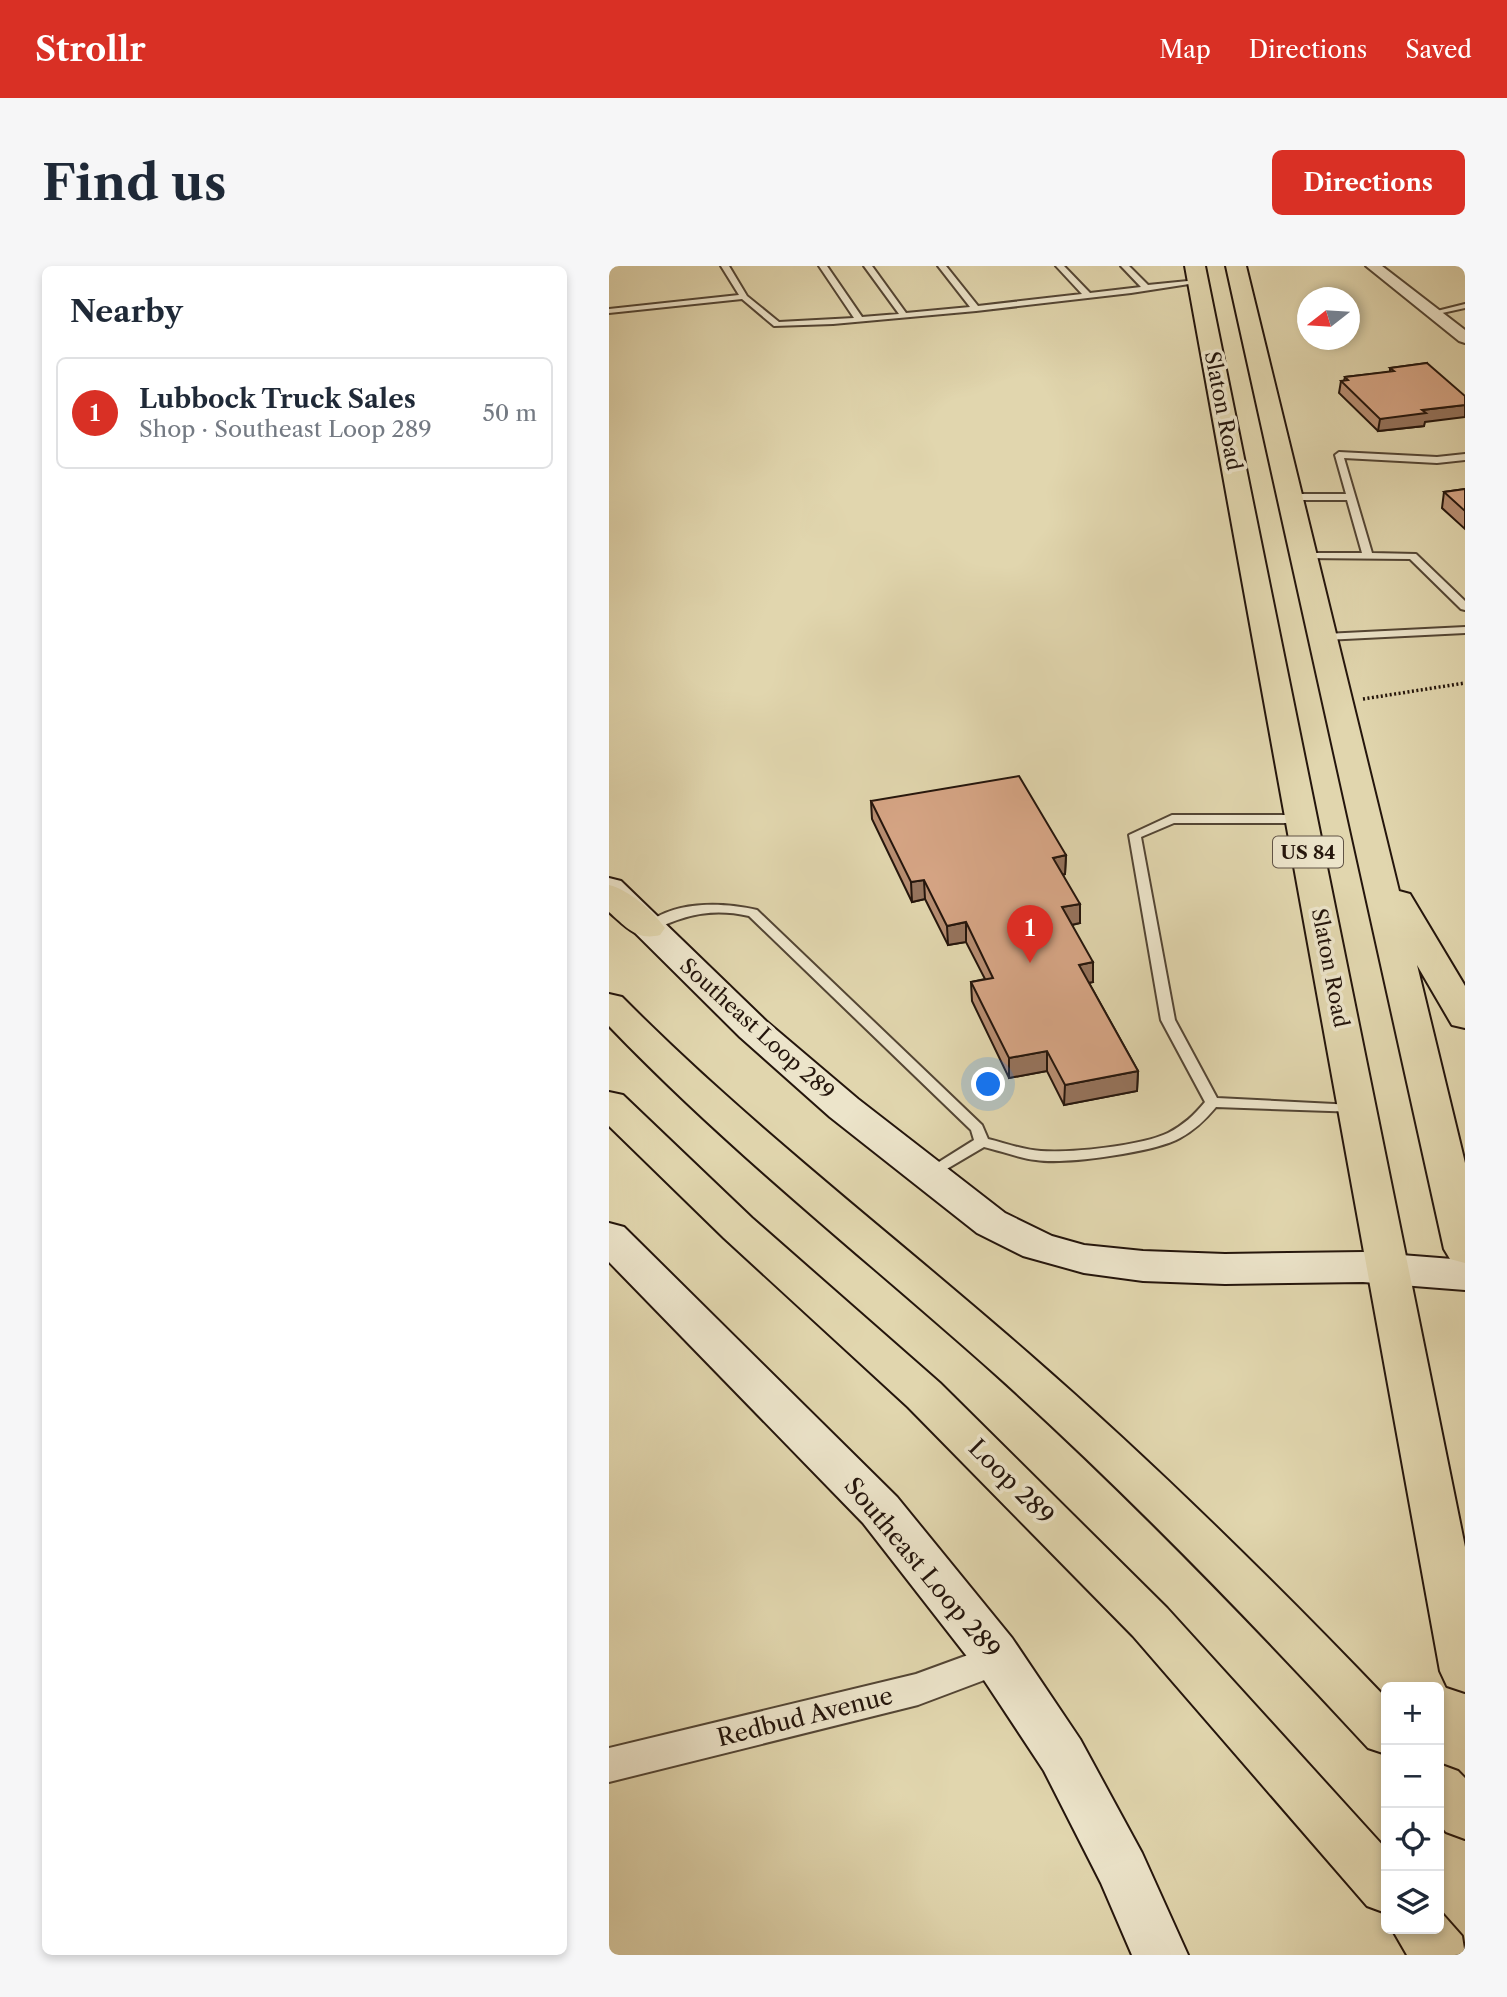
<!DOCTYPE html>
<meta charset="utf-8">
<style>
:root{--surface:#fff;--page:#f6f6f7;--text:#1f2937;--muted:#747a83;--line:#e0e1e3;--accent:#d93025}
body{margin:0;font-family:"Libre Caslon Text",serif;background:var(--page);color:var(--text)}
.controls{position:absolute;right:21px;bottom:21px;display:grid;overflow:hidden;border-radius:10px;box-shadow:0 4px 10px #0003}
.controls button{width:63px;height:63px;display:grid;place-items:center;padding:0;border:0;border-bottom:2px solid var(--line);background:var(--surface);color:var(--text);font:35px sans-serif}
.compass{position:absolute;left:688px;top:21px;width:63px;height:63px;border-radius:50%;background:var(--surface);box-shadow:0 4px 10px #0003;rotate:253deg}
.you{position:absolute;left:380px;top:819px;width:24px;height:24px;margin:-18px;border:5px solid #fff;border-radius:50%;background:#1a73e8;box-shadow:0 0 0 10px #1a73e833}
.badge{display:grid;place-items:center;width:46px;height:46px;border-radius:50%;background:var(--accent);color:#fff;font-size:23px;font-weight:700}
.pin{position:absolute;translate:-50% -58px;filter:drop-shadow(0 2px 4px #0008)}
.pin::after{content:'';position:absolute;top:37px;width:24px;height:21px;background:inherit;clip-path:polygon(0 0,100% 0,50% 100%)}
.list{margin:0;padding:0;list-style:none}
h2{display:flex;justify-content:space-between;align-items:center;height:91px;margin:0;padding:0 28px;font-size:30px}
h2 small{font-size:23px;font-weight:400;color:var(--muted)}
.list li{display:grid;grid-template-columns:46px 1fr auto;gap:21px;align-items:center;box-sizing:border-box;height:112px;margin:0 14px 14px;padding:0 14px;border:2px solid var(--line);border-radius:10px}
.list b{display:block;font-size:26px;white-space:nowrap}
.list p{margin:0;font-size:23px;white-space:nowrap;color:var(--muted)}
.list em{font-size:23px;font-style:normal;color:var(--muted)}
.icon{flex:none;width:38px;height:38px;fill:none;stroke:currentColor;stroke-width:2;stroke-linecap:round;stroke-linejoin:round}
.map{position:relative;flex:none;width:856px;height:1689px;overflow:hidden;border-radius:10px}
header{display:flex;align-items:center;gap:42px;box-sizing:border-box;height:98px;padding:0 35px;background:var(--accent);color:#fff}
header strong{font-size:33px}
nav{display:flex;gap:38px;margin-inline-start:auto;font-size:24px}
.intro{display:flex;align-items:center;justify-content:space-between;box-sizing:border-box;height:168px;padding:0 42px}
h1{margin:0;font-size:49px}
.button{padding:18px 32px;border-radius:10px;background:var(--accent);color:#fff;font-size:24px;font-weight:700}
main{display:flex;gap:42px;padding:0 42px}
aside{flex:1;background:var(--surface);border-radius:10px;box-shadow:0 4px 10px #0003}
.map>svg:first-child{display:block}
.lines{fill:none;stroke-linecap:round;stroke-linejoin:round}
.service-casing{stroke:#534534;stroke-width:4}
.minor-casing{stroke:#534534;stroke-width:4}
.secondary-casing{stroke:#24150c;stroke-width:4}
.trunk-casing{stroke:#24150c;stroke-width:4}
.motorway-casing{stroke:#24150c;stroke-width:4}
.path{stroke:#24150c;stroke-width:3.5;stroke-dasharray:2 2.5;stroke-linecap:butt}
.service{fill:#ece4ca;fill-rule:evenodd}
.minor{fill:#ece4ca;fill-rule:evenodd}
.secondary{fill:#ece4ca;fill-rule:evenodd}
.trunk{fill:#e1d6ae;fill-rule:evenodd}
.motorway{fill:#e1d6ae;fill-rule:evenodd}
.wall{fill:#b88e72;stroke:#24150c;stroke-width:2}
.shaded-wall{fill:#96745d;stroke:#24150c;stroke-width:2}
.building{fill:#d6a585;stroke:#24150c;stroke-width:2}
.labels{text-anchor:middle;stroke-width:7;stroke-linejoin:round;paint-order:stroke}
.shield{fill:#ece4ca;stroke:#605345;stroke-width:2}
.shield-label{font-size:19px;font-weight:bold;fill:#24150c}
.street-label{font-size:21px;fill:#24150c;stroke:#ece4ca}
.near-street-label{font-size:24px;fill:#24150c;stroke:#ece4ca}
</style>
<header>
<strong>Strollr</strong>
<nav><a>Map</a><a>Directions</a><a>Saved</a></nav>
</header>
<div class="intro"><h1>Find us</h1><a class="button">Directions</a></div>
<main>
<aside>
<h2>Nearby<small></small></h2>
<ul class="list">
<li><span class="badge">1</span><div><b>Lubbock Truck Sales</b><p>Shop · Southeast Loop 289</p></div><em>50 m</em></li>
</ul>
</aside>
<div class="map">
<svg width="856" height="1689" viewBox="0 0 856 1689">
<rect width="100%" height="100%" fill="#e1d6ae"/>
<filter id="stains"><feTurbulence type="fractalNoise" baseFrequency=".00286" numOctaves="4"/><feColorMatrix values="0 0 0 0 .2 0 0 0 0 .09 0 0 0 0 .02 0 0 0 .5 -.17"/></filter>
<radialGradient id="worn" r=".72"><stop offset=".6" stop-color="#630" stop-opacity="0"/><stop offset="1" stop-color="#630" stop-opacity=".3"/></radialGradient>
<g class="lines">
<g class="service-casing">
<path id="service" d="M 112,0 L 120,0 L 138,30 L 170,56 L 245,52 L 210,0 L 218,0 L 253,51 L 290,48 L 255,0 L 263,0 L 297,47 L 361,41 L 329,0 L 337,0 L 369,40 L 473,28 L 447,0 L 455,0 L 481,27 L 532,21 L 512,0 L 520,0 L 539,19 L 589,14 L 593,16 L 522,27 L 367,45 L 224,58 L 165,60 L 133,33 L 0,47 L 0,43 L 130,29 Z
M 856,38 L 856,42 L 824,49 L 820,47 Z
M 730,186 L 828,191 L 856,188 L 856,194 L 828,197 L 735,192 L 763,287 L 807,288 L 856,335 L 856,344 L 852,343 L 801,293 L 694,292 L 692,290 L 697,287 L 753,287 L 738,234 L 683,234 L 678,231 L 683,228 L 737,228 L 726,189 Z
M 856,361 L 856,367 L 716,374 L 711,371 L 716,368 Z
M 563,549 L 692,549 L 698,553 L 692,557 L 565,557 L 532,571 L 566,754 L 608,832 L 745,839 L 750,840 L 752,843 L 750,846 L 607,841 C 596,854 586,864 571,872 C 547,886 455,899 427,894 C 410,892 392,885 375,881 L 319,914 L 314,912 L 312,909 L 314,906 L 365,874 L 362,864 L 140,650 C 104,642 76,648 43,665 L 39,666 L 33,662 C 62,634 112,636 148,644 L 373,859 L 379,873 C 396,877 414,884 432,885 C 462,887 532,880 559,867 C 575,859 585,849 596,836 L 552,754 L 520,569 Z"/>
</g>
<g class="minor-casing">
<path id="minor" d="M 757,0 L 773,0 L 856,64 L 856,77 L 850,75 Z
M 389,1378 L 402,1382 L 407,1393 L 402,1404 L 309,1439 L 0,1516 L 0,1482 L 307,1408 Z"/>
</g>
<g class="secondary-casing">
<path id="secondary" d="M 0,612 L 12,615 L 157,755 L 249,833 L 396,947 L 443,970 L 475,979 L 534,985 L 616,988 L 754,986 L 856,994 L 856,1024 L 754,1016 L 616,1018 L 534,1015 L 475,1007 L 414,990 L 368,967 L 221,851 L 131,771 L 0,641 Z
M 0,957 L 15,961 L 288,1231 L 403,1372 L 471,1473 L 533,1587 L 579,1689 L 523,1689 L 492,1617 L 435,1505 L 367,1402 L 254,1257 L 0,996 Z"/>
</g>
<g class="trunk-casing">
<path id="trunk" d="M 576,0 L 596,0 L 856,1281 L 856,1426 L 838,1420 L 831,1405 Z
M 617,0 L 637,0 L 790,625 L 801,628 L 856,720 L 856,762 L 843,759 L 808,699 L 856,897 L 856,997 L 841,993 L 835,983 Z"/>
</g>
<g class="motorway-casing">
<path id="motorway" d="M 0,619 C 20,624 44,645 56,662 L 51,669 C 28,675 17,661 0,646 Z
M 0,728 L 13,731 C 140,859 283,968 419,1087 C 544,1196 662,1312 777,1432 L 777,1488 L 759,1482 C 639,1352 516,1225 385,1107 C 256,992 120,885 0,760 Z
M 0,826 L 14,829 L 143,952 L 331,1117 L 558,1342 L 777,1583 L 777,1647 L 758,1640 L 524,1370 L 299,1141 L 115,972 L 0,860 Z
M 830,1498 L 849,1505 L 856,1512 L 856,1573 L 837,1566 L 830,1558 Z
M 830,1644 L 853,1670 L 856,1689 L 798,1689 L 783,1663 L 830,1663 Z"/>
</g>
<path class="path" d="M 754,433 L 856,417"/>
<use href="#service" class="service"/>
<use href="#minor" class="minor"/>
<use href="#secondary" class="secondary"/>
<use href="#trunk" class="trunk"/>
<use href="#motorway" class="motorway"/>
</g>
<path class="wall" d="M 818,97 L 815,160 L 769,165 L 730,127 L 732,115 L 735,115 L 736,111 L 781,106 L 781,102 Z
M 856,223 L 856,263 L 833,242 L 835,226 Z
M 262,535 L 457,589 L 456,608 L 454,609 L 471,657 L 463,659 L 484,716 L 480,717 L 529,805 L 528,825 L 455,839 L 438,805 L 400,812 L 363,735 L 362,716 L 376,713 L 357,676 L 339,679 L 316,633 L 303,636 L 263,553 Z"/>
<path class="shaded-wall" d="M 856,139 L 856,151 L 816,156 L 815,160 L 769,165 L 771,153 L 813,144 Z
M 457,589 L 456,608 L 444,611 L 444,592 Z
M 315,614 L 316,633 L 303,636 L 302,616 Z
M 471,638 L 471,657 L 453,661 L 453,641 Z
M 357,656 L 357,676 L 339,679 L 338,660 Z
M 484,696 L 484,716 L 469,719 L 470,699 Z
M 438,785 L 438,805 L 400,812 L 400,792 Z
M 529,805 L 528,825 L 455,839 L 456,819 Z"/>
<path class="building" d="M 818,97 L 856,130 L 856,139 L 813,144 L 817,147 L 771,153 L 732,115 L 739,114 L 736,111 L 785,105 L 781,102 Z
M 856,223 L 856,245 L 835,226 Z
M 410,510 L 457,589 L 444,592 L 471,638 L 453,641 L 484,696 L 470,699 L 529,805 L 456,819 L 438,785 L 400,792 L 362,716 L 384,712 L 357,656 L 338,660 L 315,614 L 302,616 L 262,535 Z"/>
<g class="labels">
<rect class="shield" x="664" y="570.5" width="70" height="31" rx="5"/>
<g class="shield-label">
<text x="699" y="593">US 84</text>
</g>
<g class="street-label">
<text transform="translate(614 145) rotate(79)" y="7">Slaton Road</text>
<text transform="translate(721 702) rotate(79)" y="7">Slaton Road</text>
<text transform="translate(148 763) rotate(42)" y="7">Southeast Loop 289</text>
</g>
<g class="near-street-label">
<text transform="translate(402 1216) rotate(45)" y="8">Loop 289</text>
<text transform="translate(313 1302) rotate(50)" y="8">Southeast Loop 289</text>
<text transform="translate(196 1451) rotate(-14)" y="8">Redbud Avenue</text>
</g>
</g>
<rect width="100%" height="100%" filter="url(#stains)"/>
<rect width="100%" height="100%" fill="url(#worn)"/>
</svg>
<div class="controls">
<button>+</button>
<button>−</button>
<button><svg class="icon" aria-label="locate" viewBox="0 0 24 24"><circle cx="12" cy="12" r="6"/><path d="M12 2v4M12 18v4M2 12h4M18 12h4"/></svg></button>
<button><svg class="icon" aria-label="layers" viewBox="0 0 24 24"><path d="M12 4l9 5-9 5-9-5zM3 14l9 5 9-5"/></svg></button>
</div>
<svg class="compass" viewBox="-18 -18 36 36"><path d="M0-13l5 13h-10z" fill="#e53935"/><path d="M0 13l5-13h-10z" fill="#747a83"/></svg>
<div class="you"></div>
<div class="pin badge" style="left:421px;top:697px">1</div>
</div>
</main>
